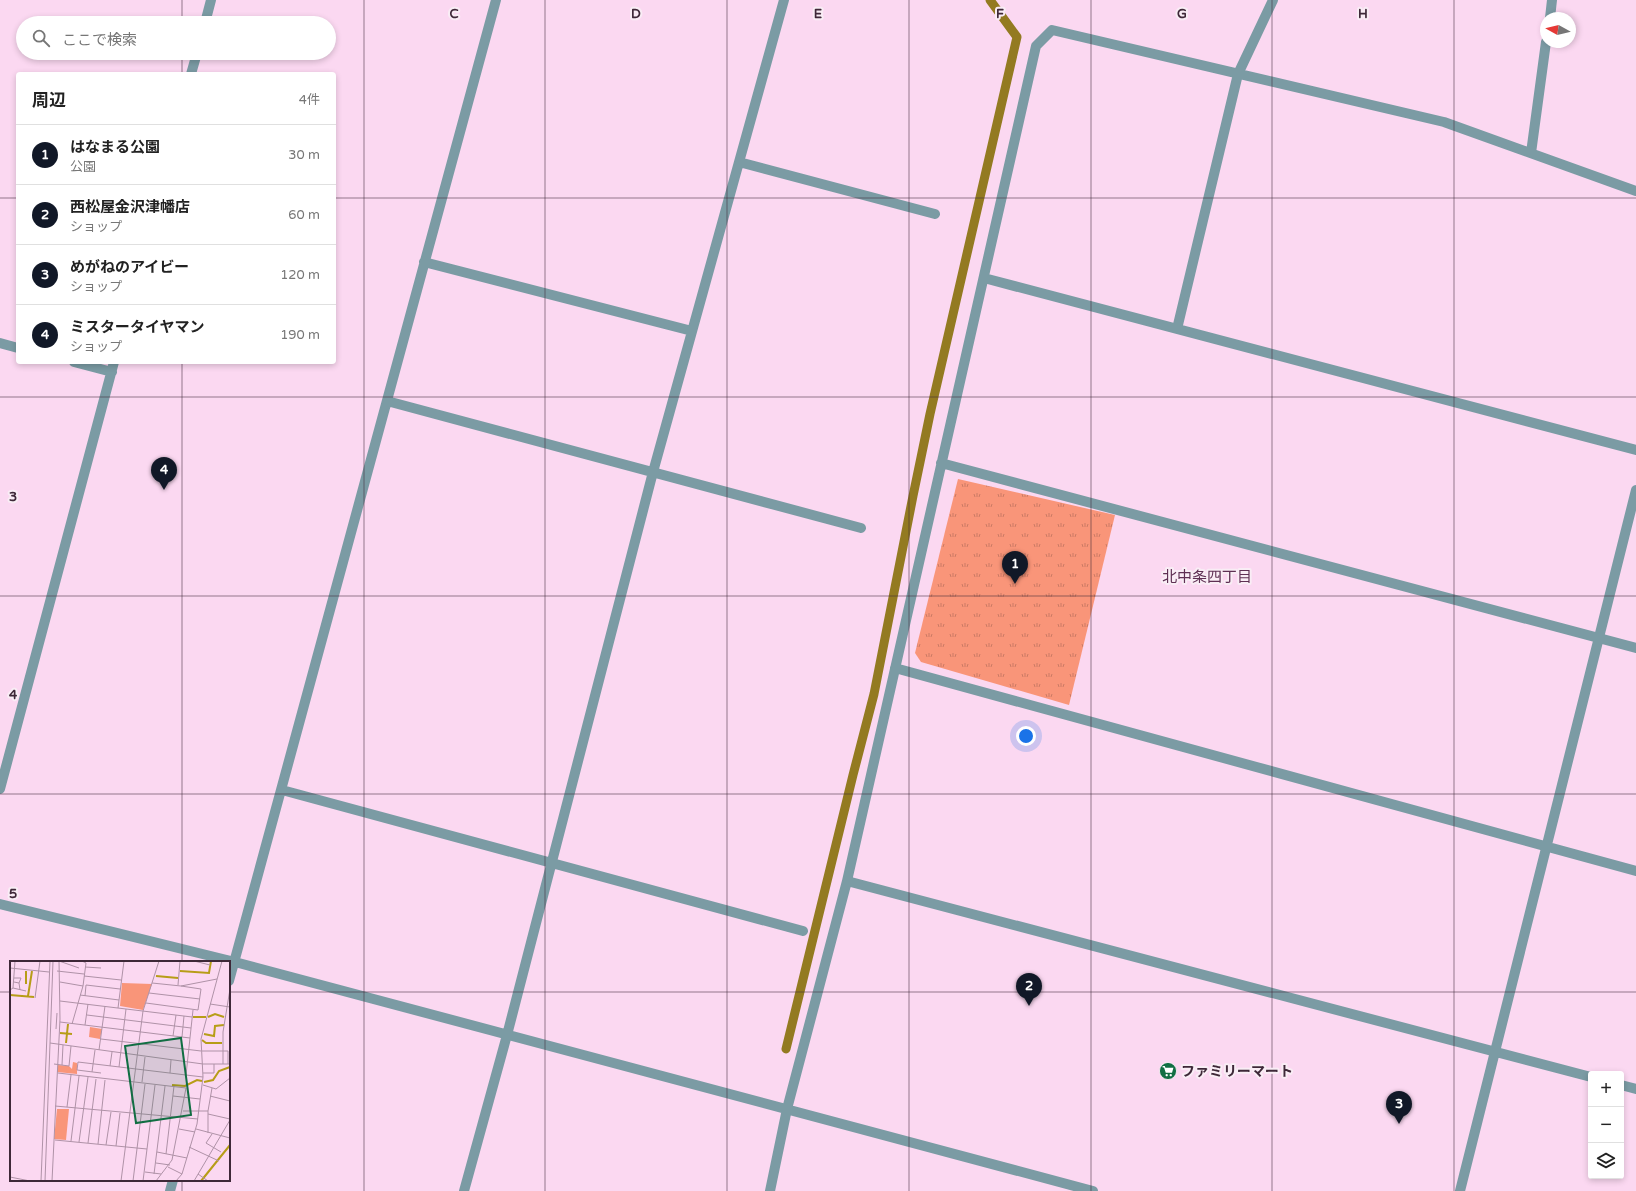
<!DOCTYPE html>
<html lang="ja">
<meta charset="utf-8">
<style>
:root{--surface:#fff;--page:#f2f2f2;--text:#222;--muted:#767676;--line:#e0e0e0;--accent:#111827}
body{margin:0;font-family:"Varela Round","Noto Sans JP",sans-serif;background:var(--page);color:var(--text)}
.controls{position:absolute;right:12px;bottom:12px;display:grid;overflow:hidden;border-radius:4px;box-shadow:0 2px 6px #0003}
.controls button{width:36px;height:36px;display:grid;place-items:center;padding:0;border:0;border-bottom:1px solid var(--line);background:var(--surface);color:var(--text);font:20px sans-serif}
.compass{position:absolute;left:1540px;top:12px;width:36px;height:36px;border-radius:50%;background:var(--surface);box-shadow:0 2px 6px #0003;rotate:278deg}
.you{position:absolute;left:1026px;top:736px;width:14px;height:14px;margin:-10px;border:3px solid #fff;border-radius:50%;background:#1a73e8;box-shadow:0 0 0 6px #1a73e833}
.badge{display:grid;place-items:center;width:26px;height:26px;border-radius:50%;background:var(--accent);color:#fff;font-size:13px;font-weight:700}
.pin{position:absolute;translate:-50% -33px;filter:drop-shadow(0 1px 2px #0008)}
.pin::after{content:'';position:absolute;top:21px;width:14px;height:12px;background:inherit;clip-path:polygon(0 0,100% 0,50% 100%)}
.list{margin:0;padding:0;list-style:none}
h2{display:flex;justify-content:space-between;align-items:center;height:52px;margin:0;padding:0 16px;font-size:17px}
h2 small{font-size:13px;font-weight:400;color:var(--muted)}
.list li{display:grid;grid-template-columns:26px 1fr auto;gap:12px;align-items:center;box-sizing:border-box;height:60px;padding:0 16px;border-top:1px solid var(--line)}
.list b{display:block;font-size:15px;white-space:nowrap}
.list p{margin:0;font-size:13px;white-space:nowrap;color:var(--muted)}
.list em{font-size:13px;font-style:normal;color:var(--muted)}
.icon{flex:none;width:22px;height:22px;fill:none;stroke:currentColor;stroke-width:2;stroke-linecap:round;stroke-linejoin:round}
.map{position:relative;flex:none;width:1636px;height:1191px;overflow:hidden}
.search{position:absolute;background:var(--surface);box-shadow:0 2px 6px #0003;left:16px;top:16px;width:320px;height:44px;display:flex;align-items:center;gap:10px;box-sizing:border-box;padding:0 14px;border-radius:22px;color:var(--muted);font-size:15px}
.panel{position:absolute;background:var(--surface);box-shadow:0 2px 6px #0003;left:16px;top:72px;width:320px;height:292px;border-radius:4px}
.map>svg:first-child{display:block}
.grass{fill:url(#grass-tufts)}
.lines{fill:none;stroke-linecap:round;stroke-linejoin:round}
.stream{stroke:#937a21;stroke-width:9}
.minor{stroke:#7b9ba4;stroke-width:10}
.grid{fill:none;stroke:#3e2838;stroke-width:1;stroke-opacity:0.55}
.labels{text-anchor:middle;stroke-width:4;stroke-linejoin:round;paint-order:stroke}
.poi-label{font-size:14px;font-weight:bold;fill:#3e2838;stroke:#f9edf5;text-anchor:start}
.neighbourhood-label{font-size:15px;fill:#5f3054;stroke:#f9edf5}
.inset-river{fill:none;stroke:#b79d17;stroke-width:2}
.inset-road{fill:none;stroke:#af92a7;stroke-width:1}
.view{fill:#116e43;fill-opacity:0.15;stroke:#116e43;stroke-width:2}
.inset-edge{fill:none;stroke:#3e2838;stroke-width:2}
.grid-label{font-size:13px;text-anchor:middle;font-weight:bold;fill:#3e2838;stroke:#f9edf5;stroke-width:4;stroke-linejoin:round;paint-order:stroke}
</style>
<div class="map">
<svg width="1636" height="1191" viewBox="0 0 1636 1191">
<defs>
<pattern id="grass-tufts" width="24" height="20" patternUnits="userSpaceOnUse"><rect width="24" height="20" fill="#f99579"/><path d="M3 7l-1-3M5 7V3M7 7l1-3M15 17l-1-3M17 17v-4M19 17l1-3" fill="none" stroke="#cb7a64"/></pattern>
</defs>
<rect width="100%" height="100%" fill="#fbd8f1"/>
<path class="grass" d="M 958,479 L 1115,515 L 1069,705 L 921,662 L 915,653 Z"/>
<g class="lines">
<path class="stream" d="M 786,1049 L 853,775 L 874,694 L 913,496 L 930,414 L 1017,37 L 990,0"/>
<path class="minor" d="M 1550,18 L 1552,0
M 205,23 L 211,0
M 191,74 L 197,53
M 1531,153 L 1546,42
M 739,162 L 935,214
M 424,262 L 692,331
M 984,278 L 1636,450
M 1177,329 L 1238,74 L 1273,0
M 0,343 L 18,348
M 74,362 L 112,372
M 387,401 L 861,528
M 941,463 L 1636,648
M 895,668 L 1636,871
M 0,789 L 114,362
M 282,790 L 803,931
M 847,881 L 1591,1077
M 0,904 L 235,962 L 1093,1191
M 229,981 L 496,0
M 1621,1085 L 1636,1089
M 170,1191 L 173,1180
M 464,1191 L 507,1035 L 653,472 L 784,0
M 770,1191 L 787,1109 L 847,881 L 1036,46 L 1052,30 L 1444,122 L 1636,191
M 1460,1191 L 1636,490"/>
</g>
<path class="grid" d="M 182,0 L 182,23M 364,0 L 364,1191M 545,0 L 545,1191M 727,0 L 727,1191M 909,0 L 909,1191M 1091,0 L 1091,1191M 1272,0 L 1272,1191M 1454,0 L 1454,1191M 182,53 L 182,74M 0,198 L 18,198M 334,198 L 1636,198M 182,362 L 182,962M 0,397 L 1636,397M 0,596 L 1636,596M 0,794 L 1636,794M 0,992 L 11,992M 229,992 L 1636,992M 182,1180 L 182,1191"/>
<defs>
<g id="supermarket-disc" transform="scale(0.9)"><circle r="9.5" fill="#116e43" stroke="#f9edf5"/><path d="M-6-5.5h2.5l.6 2H6L4.5 2H-2.5L-4.4-4H-6ZM-1.5 3.2a1.3 1.3 0 1 0 .1 0ZM3 3.2a1.3 1.3 0 1 0 .1 0Z" fill="#fff"/></g>
</defs>
<g fill-rule="evenodd">
<use href="#supermarket-disc" x="1168" y="1071"/>
</g>
<g class="labels">
<g class="poi-label">
<text x="1181" y="1076">ファミリーマート</text>
</g>
<g class="neighbourhood-label">
<text x="1207" y="582">北中条四丁目</text>
</g>
</g>
<g transform="translate(10 961)">
<rect width="220" height="220" fill="#fbd8f1"/>
<path d="M 112,22 L 142,23 L 133,49 L 110,45 ZM 80,66 L 92,68 L 90,78 L 79,76 ZM 63,101 L 67,102 L 67,113 L 47,111 L 48,104 L 59,105 L 62,108 ZM 47,148 L 59,148 L 56,179 L 44,178 Z" fill="#f99579"/>
<path class="inset-river" d="M 170,10 L 199,12 L 201,0M 146,15 L 168,17M 16,23 L 16,10M 0,34 L 24,36M 18,35 L 22,10M 183,56 L 196,56M 198,56 L 205,53 L 214,56M 50,72 L 62,73M 194,73 L 204,75 L 205,65 L 214,64M 192,79 L 196,82 L 212,82M 56,82 L 58,63M 194,121 L 203,119 L 209,110 L 220,106M 162,124 L 175,125 L 187,119 L 192,120M 191,220 L 220,184"/>
<path class="inset-road" d="M 49,0 L 69,7M 184,0 L 200,4M 75,6 L 91,7M 0,7 L 39,11M 47,10 L 74,13M 74,15 L 111,19M 4,17 L 11,17 L 9,22M 4,21 L 9,22 L 10,29M 50,21 L 73,25M 142,22 L 171,25 L 207,18M 168,24 L 170,0M 3,27 L 16,30M 0,29 L 3,27 L 5,0M 139,32 L 190,38M 70,34 L 109,39M 75,35 L 76,24 L 110,28M 25,37 L 30,0M 50,40 L 182,56M 136,42 L 188,49 L 191,28 L 171,25M 200,43 L 220,46M 108,47 L 114,0M 183,49 L 176,114 L 193,116M 77,54 L 181,67M 50,61 L 180,77M 62,63 L 73,25 L 76,2 L 72,0M 75,64 L 78,43M 46,68 L 47,52M 163,75 L 166,54M 172,76 L 174,55M 91,78 L 191,90M 40,82 L 193,103 L 220,103M 89,89 L 95,45M 192,90 L 218,90 L 218,103M 44,103 L 59,105 L 61,85M 213,103 L 213,71 L 220,28M 52,104 L 53,84M 100,105 L 102,91M 109,106 L 116,48M 82,111 L 85,89M 48,112 L 176,127 L 162,199 L 146,220M 91,112 L 67,109 L 68,101 L 176,114M 160,112 L 161,99M 193,112 L 204,112 L 204,103M 132,121 L 135,96M 193,124 L 206,128 L 220,117M 163,135 L 190,138M 200,135 L 220,140M 45,145 L 188,158M 57,146 L 61,114M 173,150 L 198,150M 198,153 L 220,158M 169,168 L 185,171M 186,168 L 220,177M 198,172 L 198,150 L 202,127M 202,173 L 196,182 L 211,191M 45,179 L 137,188M 61,180 L 69,115M 69,181 L 78,116M 78,182 L 86,118M 88,183 L 95,119M 96,184 L 101,151M 106,185 L 110,152M 179,186 L 209,200M 147,191 L 177,197M 156,193 L 164,125M 146,202 L 160,204M 158,206 L 172,213M 135,211 L 151,213M 144,213 L 155,125M 188,213 L 198,220M 0,216 L 20,220M 31,220 L 40,0M 35,220 L 43,0M 42,220 L 50,58 L 49,0M 111,220 L 133,50 L 149,0M 123,220 L 135,123M 133,220 L 145,124M 166,220 L 172,213 L 187,163 L 193,116 L 191,78 L 212,0M 184,220 L 220,159"/>
<path class="view" d="M 171,77 L 181,154 L 126,162 L 115,85 Z"/>
<rect width="220" height="220" class="inset-edge"/>
</g>
<g class="grid-label">
<text x="454" y="18">C</text>
<text x="636" y="18">D</text>
<text x="818" y="18">E</text>
<text x="1000" y="18">F</text>
<text x="1182" y="18">G</text>
<text x="1363" y="18">H</text>
<text x="13" y="501">3</text>
<text x="13" y="699">4</text>
<text x="13" y="898">5</text>
</g>
</svg>
<div class="controls">
<button>+</button>
<button>−</button>
<button><svg class="icon" aria-label="layers" viewBox="0 0 24 24"><path d="M12 4l9 5-9 5-9-5zM3 14l9 5 9-5"/></svg></button>
</div>
<svg class="compass" viewBox="-18 -18 36 36"><path d="M0-13l5 13h-10z" fill="#e53935"/><path d="M0 13l5-13h-10z" fill="#767676"/></svg>
<div class="you"></div>
<div class="pin badge" style="left:1015px;top:584px">1</div>
<div class="pin badge" style="left:1029px;top:1006px">2</div>
<div class="pin badge" style="left:1399px;top:1124px">3</div>
<div class="pin badge" style="left:164px;top:490px">4</div>
<div class="search"><svg class="icon" aria-label="search" viewBox="0 0 24 24"><circle cx="10" cy="10" r="6"/><path d="M15 15l6 6"/></svg>ここで検索</div>
<section class="panel">
<h2>周辺<small>4件</small></h2>
<ul class="list">
<li><span class="badge">1</span><div><b>はなまる公園</b><p>公園</p></div><em>30 m</em></li>
<li><span class="badge">2</span><div><b>西松屋金沢津幡店</b><p>ショップ</p></div><em>60 m</em></li>
<li><span class="badge">3</span><div><b>めがねのアイビー</b><p>ショップ</p></div><em>120 m</em></li>
<li><span class="badge">4</span><div><b>ミスタータイヤマン</b><p>ショップ</p></div><em>190 m</em></li>
</ul>
</section>
</div>
